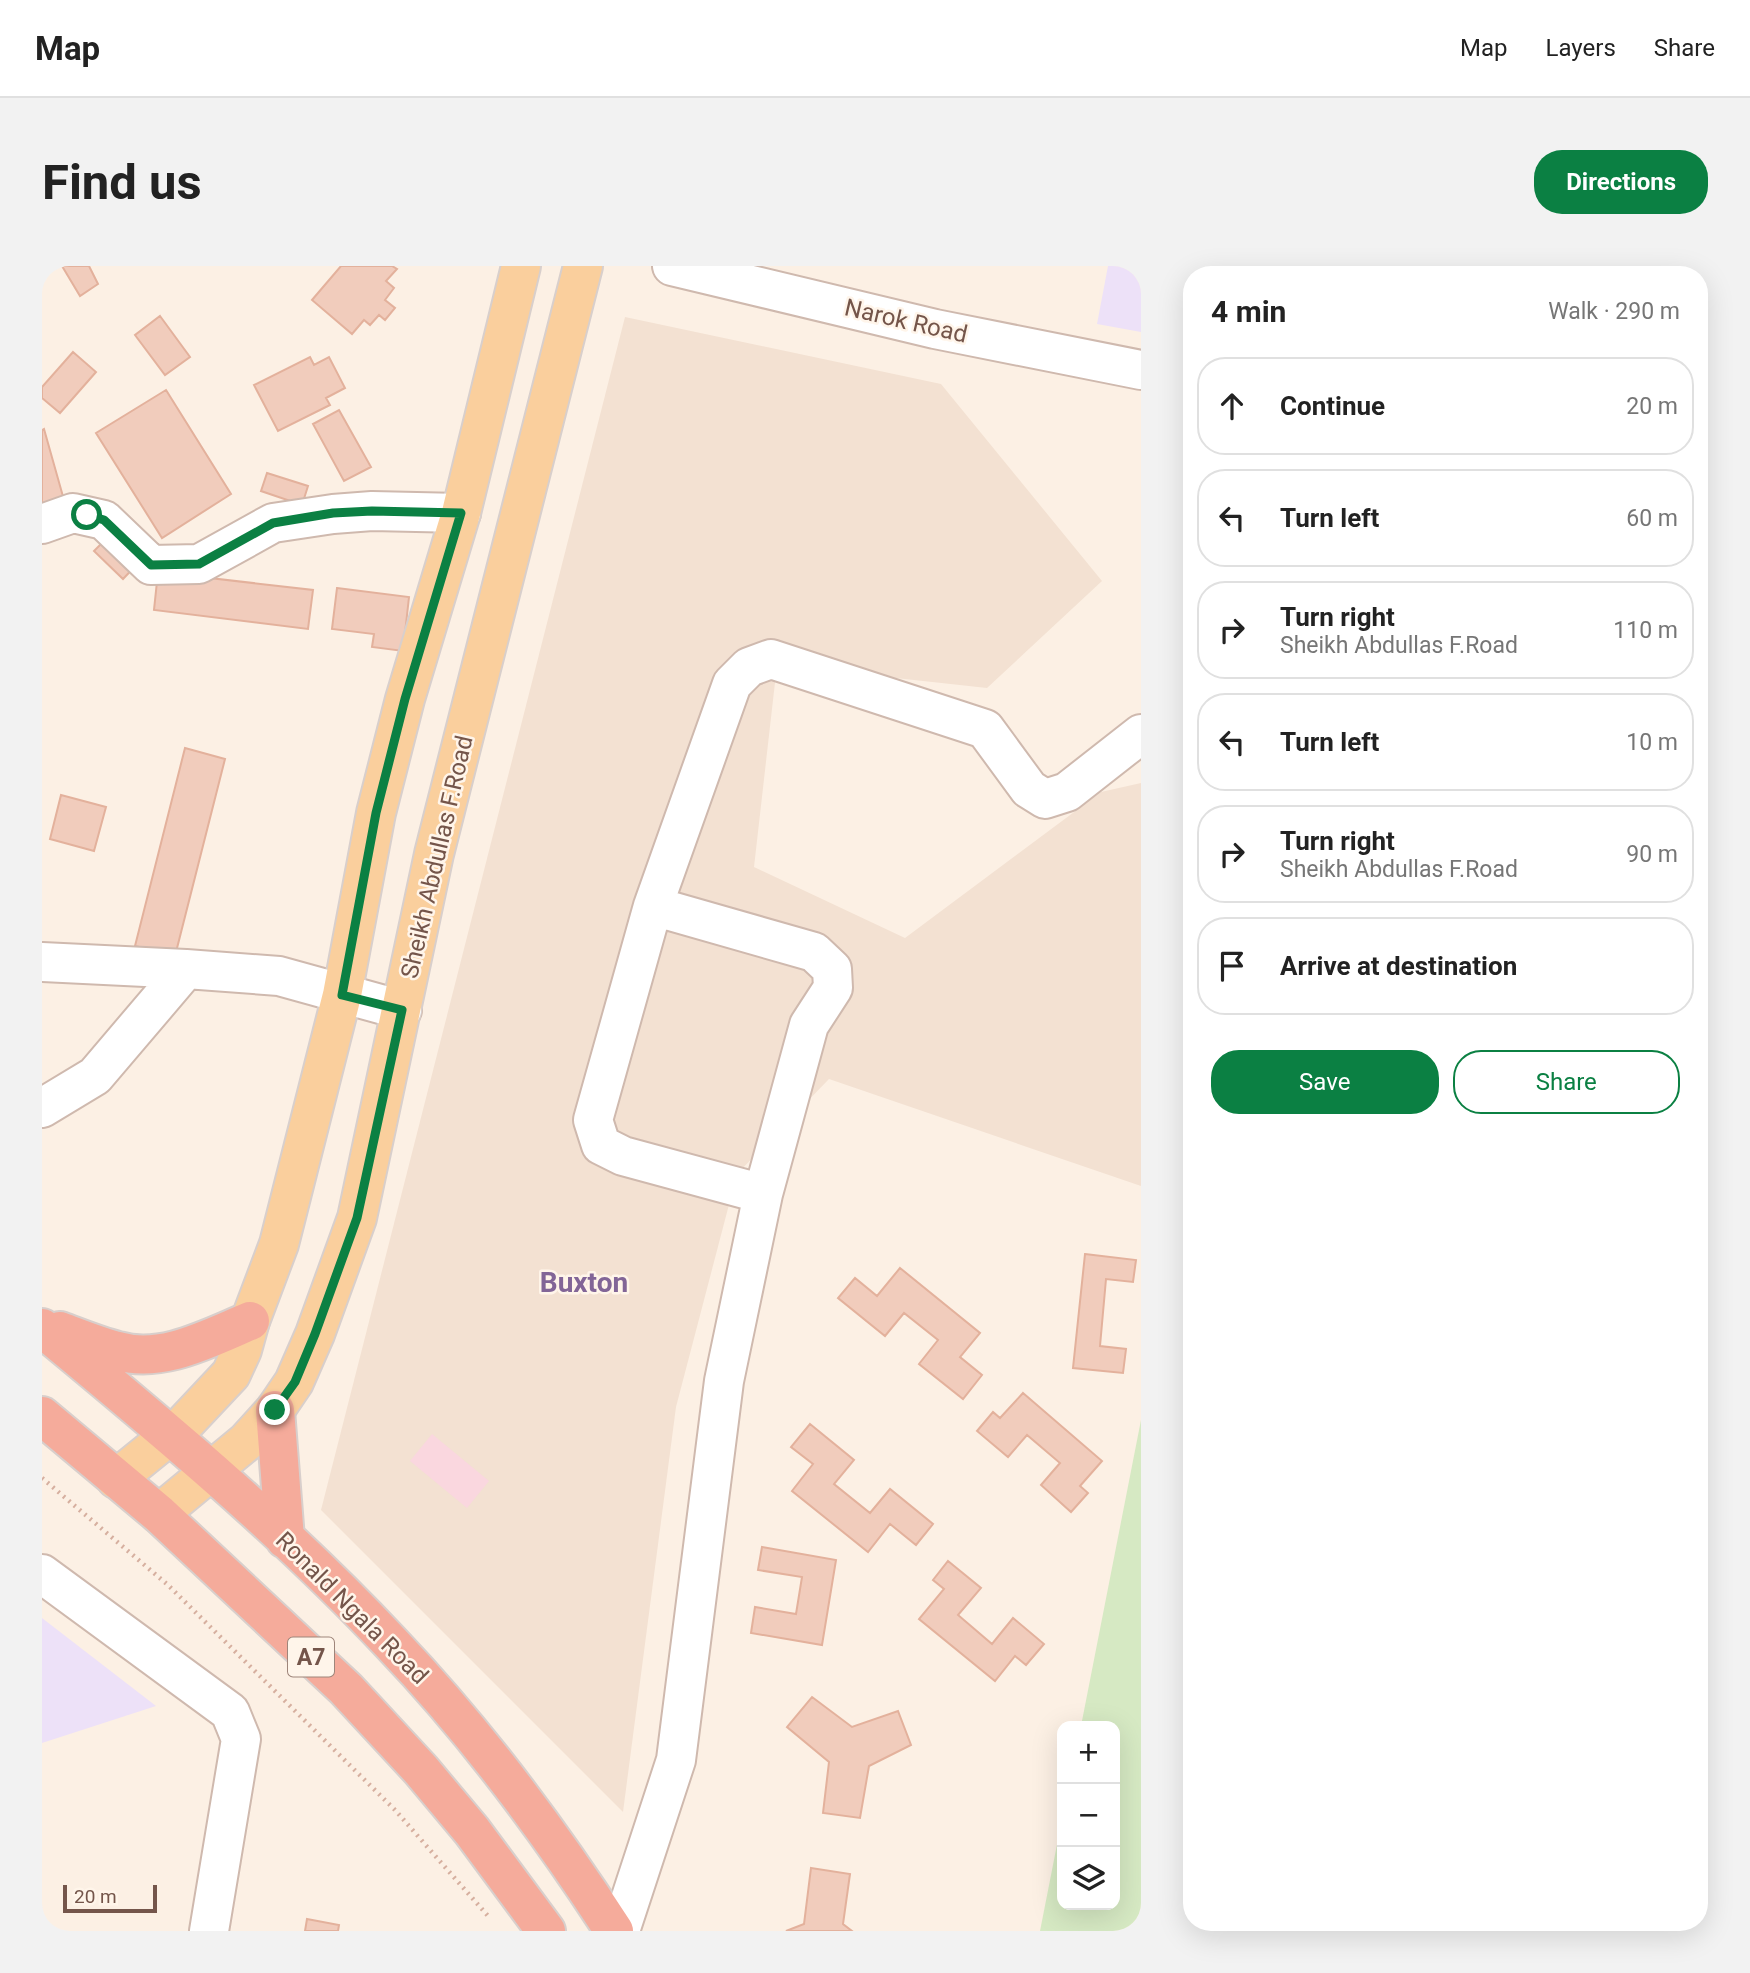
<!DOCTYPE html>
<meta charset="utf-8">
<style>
:root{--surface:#fff;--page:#f2f2f2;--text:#222;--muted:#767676;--line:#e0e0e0;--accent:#0b8043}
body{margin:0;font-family:Roboto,sans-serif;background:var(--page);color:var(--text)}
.controls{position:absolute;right:21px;bottom:21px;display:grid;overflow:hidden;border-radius:14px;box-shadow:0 7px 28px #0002}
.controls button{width:63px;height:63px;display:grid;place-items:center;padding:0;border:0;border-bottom:2px solid var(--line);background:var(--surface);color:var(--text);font:35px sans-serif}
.scale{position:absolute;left:21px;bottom:18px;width:94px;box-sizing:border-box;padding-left:7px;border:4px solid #74554a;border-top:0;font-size:19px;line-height:24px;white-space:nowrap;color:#74554a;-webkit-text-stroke:5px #fff5ea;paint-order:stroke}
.stop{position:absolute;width:21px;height:21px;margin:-16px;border:5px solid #0b8043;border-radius:50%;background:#fff}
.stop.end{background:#0b8043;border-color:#fff;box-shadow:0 2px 7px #0008}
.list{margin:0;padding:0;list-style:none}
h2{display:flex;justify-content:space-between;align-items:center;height:91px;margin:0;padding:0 28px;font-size:30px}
h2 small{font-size:23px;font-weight:400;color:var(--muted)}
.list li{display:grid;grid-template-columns:46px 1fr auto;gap:21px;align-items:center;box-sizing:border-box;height:98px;margin:0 14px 14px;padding:0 14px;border:2px solid var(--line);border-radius:28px}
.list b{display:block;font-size:26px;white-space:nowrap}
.list p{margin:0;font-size:23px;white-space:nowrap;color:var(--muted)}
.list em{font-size:23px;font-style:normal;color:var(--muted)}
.actions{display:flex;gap:14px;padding:21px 28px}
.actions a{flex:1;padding:16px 0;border:2px solid var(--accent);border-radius:28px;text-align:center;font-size:24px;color:var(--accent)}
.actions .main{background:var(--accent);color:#fff}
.icon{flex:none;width:38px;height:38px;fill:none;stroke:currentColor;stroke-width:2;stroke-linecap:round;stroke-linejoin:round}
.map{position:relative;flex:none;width:1099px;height:1665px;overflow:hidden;border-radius:28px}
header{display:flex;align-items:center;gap:42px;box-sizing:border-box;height:98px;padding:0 35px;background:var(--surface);border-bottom:2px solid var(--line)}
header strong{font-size:33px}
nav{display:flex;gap:38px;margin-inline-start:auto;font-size:24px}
.intro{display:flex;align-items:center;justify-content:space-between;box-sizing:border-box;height:168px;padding:0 42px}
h1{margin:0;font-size:49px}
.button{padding:18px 32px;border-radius:28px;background:var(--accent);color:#fff;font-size:24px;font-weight:700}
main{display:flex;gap:42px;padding:0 42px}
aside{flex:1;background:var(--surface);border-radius:28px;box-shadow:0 7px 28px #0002}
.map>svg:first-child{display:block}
.residential{fill:#f3e1d2}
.education{fill:#ede1f8}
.medical{fill:#fad7df}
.green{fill:#d6e9c3}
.building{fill:#f1ccbc;stroke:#e3b19c;stroke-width:2}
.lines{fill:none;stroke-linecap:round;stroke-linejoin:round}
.minor-casing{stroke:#cfb9ae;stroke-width:42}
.major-casing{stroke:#d8cfcc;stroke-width:42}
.highway-casing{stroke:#d8cfcc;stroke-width:42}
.path{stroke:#d6af9f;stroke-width:4.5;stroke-dasharray:2 5;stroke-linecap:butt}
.minor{stroke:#fff;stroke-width:38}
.major{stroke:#facf9d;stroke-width:38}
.highway{stroke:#f5ab9b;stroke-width:38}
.route{stroke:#0b8043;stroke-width:9}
.labels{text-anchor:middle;stroke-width:5;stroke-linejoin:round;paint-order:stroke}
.shield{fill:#fff5ea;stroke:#9e857a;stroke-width:2}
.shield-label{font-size:23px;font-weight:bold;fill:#74554a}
.street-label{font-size:24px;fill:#74554a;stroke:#fff5ea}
.quarter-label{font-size:28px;font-weight:bold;fill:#826597;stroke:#fff5ea}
</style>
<header>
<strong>Map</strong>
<nav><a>Map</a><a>Layers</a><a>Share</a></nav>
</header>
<div class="intro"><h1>Find us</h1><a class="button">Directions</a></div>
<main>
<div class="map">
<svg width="1099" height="1665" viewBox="0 0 1099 1665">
<rect width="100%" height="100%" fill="#fcf0e4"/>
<path class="residential" d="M 583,51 L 899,118 L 1060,315 L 945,422 L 735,399 L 712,601 L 863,672 L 1059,526 L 1099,517 L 1099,920 L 787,813 L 695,908 L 634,1141 L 581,1546 L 279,1244 Z"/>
<path class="education" d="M 1066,0 L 1099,0 L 1099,66 L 1055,58 Z
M 0,1352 L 114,1440 L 0,1477 Z"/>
<path class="medical" d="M 390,1168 L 447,1215 L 425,1242 L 368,1195 Z"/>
<path class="green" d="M 1099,1154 L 1099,1665 L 998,1665 L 1020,1553 L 1020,1639 L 1073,1639 L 1073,1460 L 1039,1460 Z"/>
<path class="building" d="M 20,0 L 47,0 L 56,18 L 38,30 Z
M 299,0 L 350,0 L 355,3 L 344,15 L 352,22 L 343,34 L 353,42 L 343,54 L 337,49 L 328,59 L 322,54 L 310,68 L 270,34 Z
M 118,50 L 148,91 L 123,109 L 93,69 Z
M 31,86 L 54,106 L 18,147 L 0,132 L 0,121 Z
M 268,91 L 272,99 L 287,91 L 303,122 L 284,132 L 288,139 L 236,165 L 212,119 Z
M 124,124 L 189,228 L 120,272 L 54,167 Z
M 297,144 L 329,201 L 302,215 L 271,158 Z
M 2,163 L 22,234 L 0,240 L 0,164 Z
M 225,207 L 266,220 L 260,239 L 219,225 Z
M 70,267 L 99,294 L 81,313 L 52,285 Z
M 116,306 L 271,324 L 266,363 L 112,344 Z
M 295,322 L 367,331 L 361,385 L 330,381 L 332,368 L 290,363 Z
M 143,482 L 183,493 L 133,690 L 93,680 Z
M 19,529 L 64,541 L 52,585 L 8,573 Z
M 1043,988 L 1094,994 L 1091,1016 L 1064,1013 L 1058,1080 L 1084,1083 L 1081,1107 L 1031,1102 Z
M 858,1002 L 938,1067 L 918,1091 L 940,1109 L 921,1133 L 877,1098 L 896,1074 L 862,1047 L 843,1070 L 796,1032 L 813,1012 L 835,1030 Z
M 981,1127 L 1060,1195 L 1038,1220 L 1046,1227 L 1029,1246 L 999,1219 L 1018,1197 L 985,1169 L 966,1191 L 935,1165 L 951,1146 L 958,1152 Z
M 768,1158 L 812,1194 L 792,1218 L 828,1247 L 848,1223 L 891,1258 L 874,1279 L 848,1258 L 826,1286 L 750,1225 L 771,1198 L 749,1181 Z
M 720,1281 L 794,1294 L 780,1379 L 709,1367 L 713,1341 L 754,1348 L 760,1311 L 716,1304 Z
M 906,1295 L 939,1322 L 916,1349 L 950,1378 L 971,1352 L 1002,1378 L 984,1399 L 973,1390 L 953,1415 L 877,1353 L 902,1323 L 891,1314 Z
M 770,1431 L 810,1461 L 856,1445 L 869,1479 L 827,1500 L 818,1552 L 781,1547 L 787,1496 L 745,1461 Z
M 769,1602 L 808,1608 L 801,1658 L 810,1665 L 744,1665 L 762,1658 Z
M 265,1653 L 297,1659 L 296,1665 L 263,1665 Z"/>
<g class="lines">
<g class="minor-casing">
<path id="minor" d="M 630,0 L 893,63 L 1099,104
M 0,258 L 31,247 L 62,254 L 109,299 L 157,298 L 231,257 L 291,248 L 330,245 L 419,247
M 611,640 L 772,686 L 790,703 L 791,722 L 767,759 L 721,928
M 0,696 L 144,703 L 237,710 L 360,744
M 0,842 L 53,810 L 144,703
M 0,1308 L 188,1446 L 199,1473 L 167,1665
M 578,1665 L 634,1494 L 682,1115 L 721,928 L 581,890 L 559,879 L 551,854 L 611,640 L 690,418 L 707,401 L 729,393 L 943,463 L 987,523 L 1003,533 L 1025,526 L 1099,468"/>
</g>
<g class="major-casing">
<path id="major" d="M 74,1213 L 142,1158 L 189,1108 L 200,1084 L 208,1055 L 237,978 L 300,729 L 334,547 L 363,433 L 419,247 L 479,0
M 117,1248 L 204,1176 L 233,1144 L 252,1116 L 273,1068 L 315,952 L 392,588 L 541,0"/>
</g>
<g class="highway-casing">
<path id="highway" d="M 0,1062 C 121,1162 242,1263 349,1377 C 433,1465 506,1563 572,1665
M 18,1065 C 37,1072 56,1080 76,1085 C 120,1098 167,1072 208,1055
M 233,1144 L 243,1273
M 0,1150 L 117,1248 L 304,1423 L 379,1504 L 430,1565 L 504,1665"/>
</g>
<path class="path" d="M 0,1212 L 126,1319 L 353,1544 L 446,1650"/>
<use href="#minor" class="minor"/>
<use href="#major" class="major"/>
<use href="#highway" class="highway"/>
</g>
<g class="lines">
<path class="route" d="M 45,249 L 62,254 L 109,299 L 157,298 L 231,257 L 291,247 L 330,245 L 419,247 L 363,433 L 334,547 L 300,729 L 360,744 L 315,952 L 273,1068 L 253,1116 L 233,1144"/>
</g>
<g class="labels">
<rect class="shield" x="246" y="1371.5" width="46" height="39" rx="5"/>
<g class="shield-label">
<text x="269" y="1399">A7</text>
</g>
<g class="street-label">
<text transform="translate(864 55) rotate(13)" y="8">Narok Road</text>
<text transform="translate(395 591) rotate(-77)" y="8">Sheikh Abdullas F.Road</text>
<text transform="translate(310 1342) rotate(45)" y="8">Ronald Ngala Road</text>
</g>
<g class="quarter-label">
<text x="542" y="1026">Buxton</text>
</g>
</g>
</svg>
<div class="controls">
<button>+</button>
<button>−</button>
<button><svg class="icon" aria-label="layers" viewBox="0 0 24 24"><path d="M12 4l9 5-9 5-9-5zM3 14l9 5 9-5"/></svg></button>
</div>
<div class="scale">20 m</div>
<div class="stop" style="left:45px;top:249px"></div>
<div class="stop end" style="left:233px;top:1144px"></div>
</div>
<aside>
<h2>4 min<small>Walk · 290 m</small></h2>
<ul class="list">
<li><svg class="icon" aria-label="ahead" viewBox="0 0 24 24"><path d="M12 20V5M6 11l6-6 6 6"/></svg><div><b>Continue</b></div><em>20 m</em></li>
<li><svg class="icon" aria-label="left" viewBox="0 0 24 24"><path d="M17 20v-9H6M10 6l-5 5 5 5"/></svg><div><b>Turn left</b></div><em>60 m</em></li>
<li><svg class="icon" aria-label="right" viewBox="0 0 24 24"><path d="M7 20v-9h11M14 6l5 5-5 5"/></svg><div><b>Turn right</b><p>Sheikh Abdullas F.Road</p></div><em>110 m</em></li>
<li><svg class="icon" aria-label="left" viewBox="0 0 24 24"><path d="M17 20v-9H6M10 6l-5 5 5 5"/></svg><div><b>Turn left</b></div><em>10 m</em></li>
<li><svg class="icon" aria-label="right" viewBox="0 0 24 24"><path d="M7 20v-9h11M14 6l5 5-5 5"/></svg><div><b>Turn right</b><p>Sheikh Abdullas F.Road</p></div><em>90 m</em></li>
<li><svg class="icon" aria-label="arrive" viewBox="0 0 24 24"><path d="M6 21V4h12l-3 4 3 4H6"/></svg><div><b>Arrive at destination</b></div></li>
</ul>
<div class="actions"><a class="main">Save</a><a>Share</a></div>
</aside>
</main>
